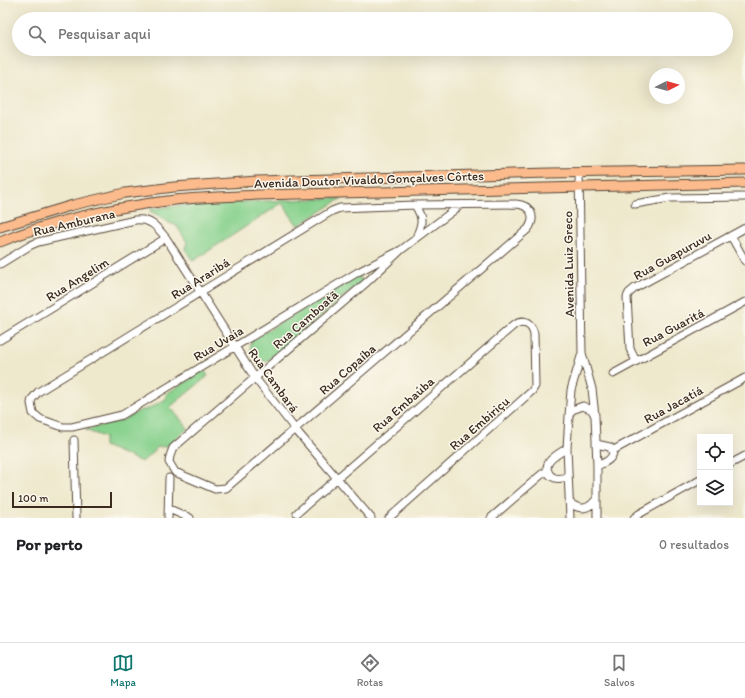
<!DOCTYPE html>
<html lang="pt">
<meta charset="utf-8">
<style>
:root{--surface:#fff;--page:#f6f6f6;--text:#202124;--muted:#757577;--line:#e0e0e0;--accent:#0f766e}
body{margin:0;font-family:Itim,sans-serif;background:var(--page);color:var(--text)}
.controls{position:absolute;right:12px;bottom:12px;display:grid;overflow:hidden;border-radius:0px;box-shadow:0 4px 16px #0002}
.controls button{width:36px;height:36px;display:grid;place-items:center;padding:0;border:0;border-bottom:1px solid var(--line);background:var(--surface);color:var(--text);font:20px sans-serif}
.compass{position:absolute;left:649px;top:68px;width:36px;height:36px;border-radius:50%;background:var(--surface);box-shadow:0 4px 16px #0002;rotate:84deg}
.scale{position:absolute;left:12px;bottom:10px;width:100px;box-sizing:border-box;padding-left:4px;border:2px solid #3b2a1e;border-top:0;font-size:11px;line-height:14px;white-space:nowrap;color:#3b2a1e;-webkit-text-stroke:3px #fbf7ec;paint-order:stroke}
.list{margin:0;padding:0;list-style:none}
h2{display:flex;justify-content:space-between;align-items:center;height:52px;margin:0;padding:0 16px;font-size:17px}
h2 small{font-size:13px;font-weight:400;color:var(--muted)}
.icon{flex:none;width:22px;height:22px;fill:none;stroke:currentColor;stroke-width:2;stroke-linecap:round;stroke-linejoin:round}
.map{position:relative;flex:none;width:745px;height:518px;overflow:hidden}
.search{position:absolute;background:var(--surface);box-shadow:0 4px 16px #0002;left:12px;right:12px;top:12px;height:44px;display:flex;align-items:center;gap:10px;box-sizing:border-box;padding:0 14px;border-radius:22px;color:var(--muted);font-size:15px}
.sheet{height:124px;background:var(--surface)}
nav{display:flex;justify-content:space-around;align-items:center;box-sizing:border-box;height:56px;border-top:1px solid var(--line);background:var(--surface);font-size:11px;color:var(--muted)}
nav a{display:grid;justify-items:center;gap:2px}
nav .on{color:var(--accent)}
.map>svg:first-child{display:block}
.green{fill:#89d28e;stroke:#627e56}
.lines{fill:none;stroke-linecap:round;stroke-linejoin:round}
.minor-casing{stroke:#564638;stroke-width:9}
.major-casing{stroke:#564638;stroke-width:11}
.minor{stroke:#fff;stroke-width:7}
.major{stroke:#fbbb8c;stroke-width:9}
.labels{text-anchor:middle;stroke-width:3;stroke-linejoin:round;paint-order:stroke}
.street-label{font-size:13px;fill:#3b2a1e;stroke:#fbf7ec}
</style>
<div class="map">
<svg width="745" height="518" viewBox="0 0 745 518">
<rect width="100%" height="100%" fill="#fbf7ec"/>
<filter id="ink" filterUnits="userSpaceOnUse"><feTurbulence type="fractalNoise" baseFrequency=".025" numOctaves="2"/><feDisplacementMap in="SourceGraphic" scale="8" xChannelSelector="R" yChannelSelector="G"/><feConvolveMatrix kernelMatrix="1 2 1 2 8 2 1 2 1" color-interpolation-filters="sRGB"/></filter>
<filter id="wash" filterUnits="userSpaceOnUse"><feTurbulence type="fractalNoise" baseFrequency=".012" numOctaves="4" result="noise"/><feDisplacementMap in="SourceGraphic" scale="16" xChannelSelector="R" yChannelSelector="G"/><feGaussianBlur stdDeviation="0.9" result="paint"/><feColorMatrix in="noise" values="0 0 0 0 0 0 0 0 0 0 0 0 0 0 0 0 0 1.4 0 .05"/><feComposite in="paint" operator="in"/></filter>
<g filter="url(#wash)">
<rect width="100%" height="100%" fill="#eee8cc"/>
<path class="green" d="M 342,198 L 298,226 L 282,203 L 193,261 L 185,249 L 187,242 L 176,225 C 167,224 161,215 151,212 L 150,209 L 194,204 Z
M 358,276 L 362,279 L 361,282 L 267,361 C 255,362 247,352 252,340 Z
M 204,370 L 208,376 L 170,407 L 188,428 L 167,446 L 158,447 L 142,462 L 104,446 L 104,437 L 85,430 L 123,420 L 141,410 L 146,410 L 166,399 L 166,394 Z"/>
</g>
<g filter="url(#ink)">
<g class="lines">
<g class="minor-casing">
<path id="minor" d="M 579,173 L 582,353 L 592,389 L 595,416 L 597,466 L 597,518
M 635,204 L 670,198 L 745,197
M 415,205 C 424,220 422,223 416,238
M 731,236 L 745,261
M 401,250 L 358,272 L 122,415 L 72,427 L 63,427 L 40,419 L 33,413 L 31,403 L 32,399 L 38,392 L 332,211 L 340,208 L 415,205 L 516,204 C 530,205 537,216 528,229 L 226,488 L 215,489 L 175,472 L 169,462 L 170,456 L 173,448 L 367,282 L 401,250 L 461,205
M 0,264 L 31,245 L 38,242 L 135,220 C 150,218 157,227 166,238 L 255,378 L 295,429 L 371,518
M 0,340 L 166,238
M 636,361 L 630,349 L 627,297 L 629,293 L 635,288 L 745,228
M 613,374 L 745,302
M 569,415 L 572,410 L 583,406 L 592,410 L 595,416
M 74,440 L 76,518
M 596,444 L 610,447 L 613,453 C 611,461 603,463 597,466
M 567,448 C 562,452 553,456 549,462 C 545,468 548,476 555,478 C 559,479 564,478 568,477
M 612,451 L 745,378
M 730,464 L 745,456
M 569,502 C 580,511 589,510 597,498
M 169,509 L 190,518
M 297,513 L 514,325 C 523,319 532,323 534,334 L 535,386 L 532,391 L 389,518
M 168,518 L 169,478
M 491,518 L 542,474 L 548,471
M 570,518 L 567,448 L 569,416 L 571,390 L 582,353
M 634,518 L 639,514 L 700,480"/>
</g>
<g class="major-casing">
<path id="major" d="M 0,227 L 73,205 L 125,193 L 174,187 L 257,181 L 550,173 L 745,170
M 0,242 C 56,219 115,207 175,200 C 202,197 229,197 257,195 L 745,183"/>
</g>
<use href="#minor" class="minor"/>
<use href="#major" class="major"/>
</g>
</g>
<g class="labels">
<g class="street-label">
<text transform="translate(369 179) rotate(-2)" y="5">Avenida Doutor Vivaldo Gonçalves Côrtes</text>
<text transform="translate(74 222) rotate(-13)" y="5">Rua Amburana</text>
<text transform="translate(672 255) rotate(-29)" y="5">Rua Guapuruvu</text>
<text transform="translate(568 264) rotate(-91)" y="5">Avenida Luiz Greco</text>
<text transform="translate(200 278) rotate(-32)" y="5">Rua Araribá</text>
<text transform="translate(77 279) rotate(-32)" y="5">Rua Angelim</text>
<text transform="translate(305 319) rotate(-41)" y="5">Rua Camboatã</text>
<text transform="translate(673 327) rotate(-28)" y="5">Rua Guaritá</text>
<text transform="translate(218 343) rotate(-31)" y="5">Rua Uvaia</text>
<text transform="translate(347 369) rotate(-41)" y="5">Rua Copaíba</text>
<text transform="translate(274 380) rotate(54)" y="5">Rua Cambará</text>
<text transform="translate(403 404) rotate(-41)" y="5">Rua Embaúba</text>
<text transform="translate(673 404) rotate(-29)" y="5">Rua Jacatiá</text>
<text transform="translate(479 423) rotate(-41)" y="5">Rua Embiriçu</text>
</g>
</g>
</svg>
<div class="controls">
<button><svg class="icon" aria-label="locate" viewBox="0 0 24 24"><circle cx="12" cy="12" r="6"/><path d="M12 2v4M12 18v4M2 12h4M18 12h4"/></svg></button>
<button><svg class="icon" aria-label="layers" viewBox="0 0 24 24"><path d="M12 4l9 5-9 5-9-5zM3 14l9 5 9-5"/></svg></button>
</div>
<svg class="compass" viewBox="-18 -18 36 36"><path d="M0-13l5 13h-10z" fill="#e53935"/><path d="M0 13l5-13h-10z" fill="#757577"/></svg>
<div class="scale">100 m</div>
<div class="search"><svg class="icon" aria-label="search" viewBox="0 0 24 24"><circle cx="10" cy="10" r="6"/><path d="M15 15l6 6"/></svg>Pesquisar aqui</div>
</div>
<section class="sheet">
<h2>Por perto<small>0 resultados</small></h2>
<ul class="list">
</ul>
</section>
<nav>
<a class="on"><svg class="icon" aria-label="map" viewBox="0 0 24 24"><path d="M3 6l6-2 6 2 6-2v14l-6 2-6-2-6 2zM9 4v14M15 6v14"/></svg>Mapa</a>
<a><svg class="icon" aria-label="directions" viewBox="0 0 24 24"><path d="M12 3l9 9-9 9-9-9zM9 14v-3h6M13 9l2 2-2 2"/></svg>Rotas</a>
<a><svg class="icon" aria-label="saved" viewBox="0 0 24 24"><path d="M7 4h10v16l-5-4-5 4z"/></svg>Salvos</a>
</nav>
